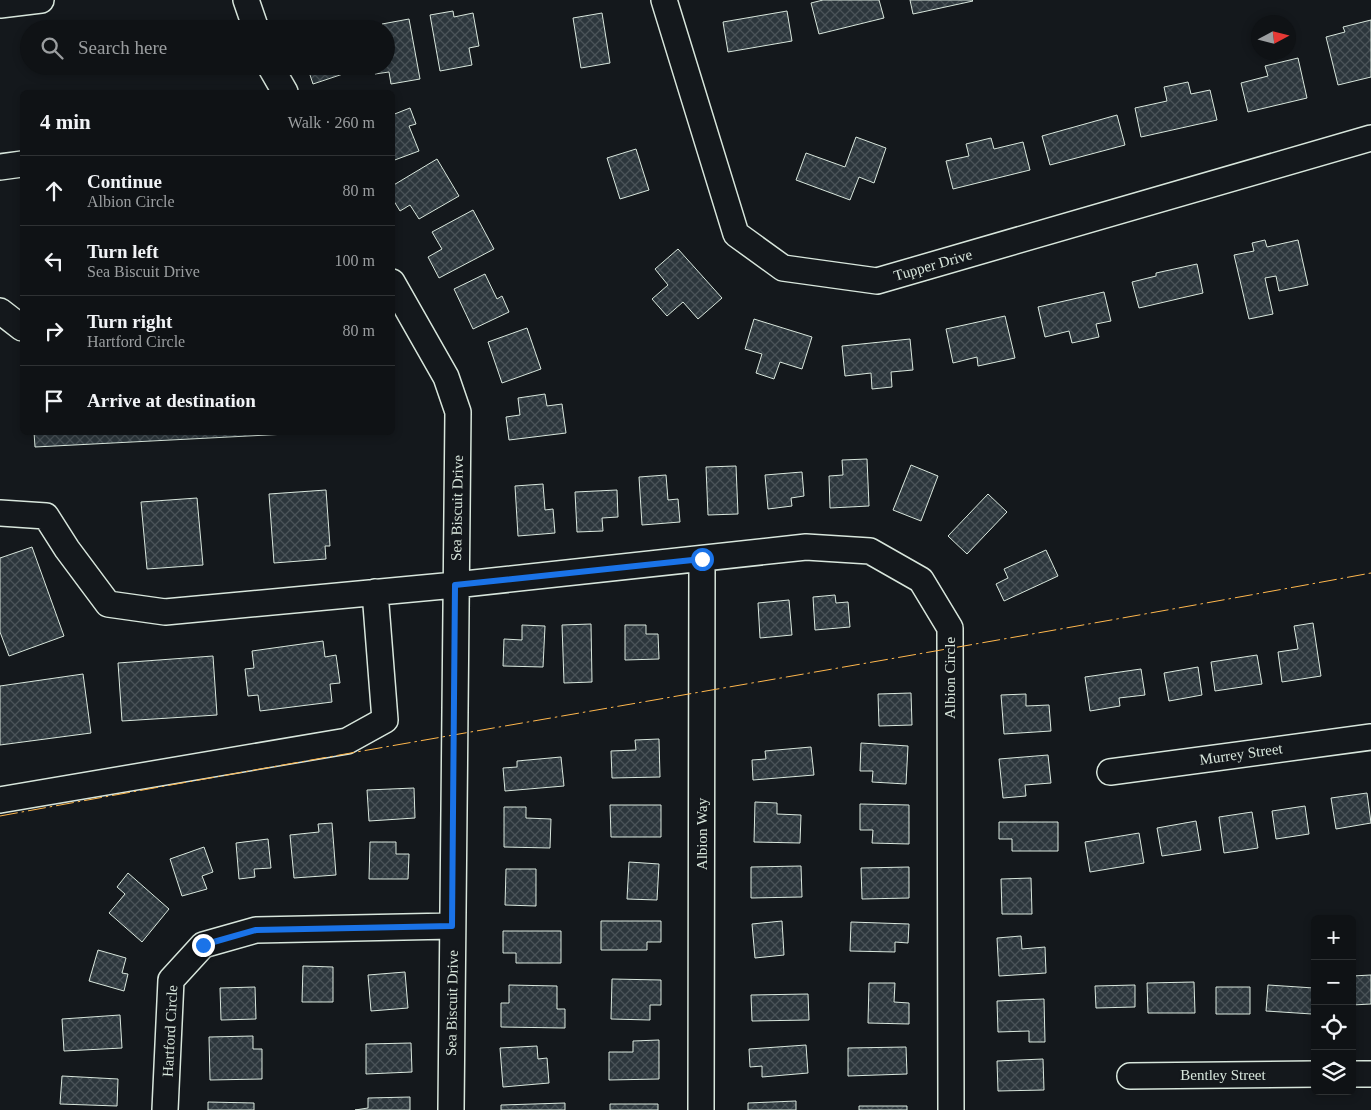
<!DOCTYPE html>
<meta charset="utf-8">
<style>
:root{--surface:#0f1215;--page:#1d2022;--text:#f1f3f6;--muted:#9b9ea0;--line:#2f3234}
body{margin:0;font-family:Georgia,serif;background:var(--page);color:var(--text)}
.controls{position:absolute;right:15px;bottom:15px;display:grid;overflow:hidden;border-radius:8px;box-shadow:0 2px 8px #0003}
.controls button{width:45px;height:45px;display:grid;place-items:center;padding:0;border:0;border-bottom:1px solid var(--line);background:var(--surface);color:var(--text);font:25px sans-serif}
.compass{position:absolute;left:1251px;top:15px;width:45px;height:45px;border-radius:50%;background:var(--surface);box-shadow:0 2px 8px #0003;rotate:83deg}
.stop{position:absolute;width:15px;height:15px;margin:-11px;border:4px solid #1a73e8;border-radius:50%;background:#fff}
.stop.end{background:#1a73e8;border-color:#fff;box-shadow:0 1px 5px #0008}
.list{margin:0;padding:0;list-style:none}
h2{display:flex;justify-content:space-between;align-items:center;height:65px;margin:0;padding:0 20px;font-size:21px}
h2 small{font-size:16px;font-weight:400;color:var(--muted)}
.list li{display:grid;grid-template-columns:32px 1fr auto;gap:15px;align-items:center;box-sizing:border-box;height:70px;padding:0 20px;border-top:1px solid var(--line)}
.list b{display:block;font-size:19px;white-space:nowrap}
.list p{margin:0;font-size:16px;white-space:nowrap;color:var(--muted)}
.list em{font-size:16px;font-style:normal;color:var(--muted)}
.icon{flex:none;width:28px;height:28px;fill:none;stroke:currentColor;stroke-width:2;stroke-linecap:round;stroke-linejoin:round}
.map{position:relative;flex:none;width:1371px;height:1110px;overflow:hidden}
.search{position:absolute;background:var(--surface);box-shadow:0 2px 8px #0003;left:20px;top:20px;width:375px;height:55px;display:flex;align-items:center;gap:12px;box-sizing:border-box;padding:0 18px;border-radius:28px;color:var(--muted);font-size:19px}
.panel{position:absolute;background:var(--surface);box-shadow:0 2px 8px #0003;left:20px;top:90px;width:375px;height:345px;border-radius:8px}
.map>svg:first-child{display:block}
.building{fill:url(#building-cross-hatch);stroke:#d8e6dc}
.lines{fill:none;stroke-linecap:round;stroke-linejoin:round}
.minor-casing{stroke:#d8e6dc;stroke-width:28}
.minor{stroke:#14181c;stroke-width:25}
.power{stroke:#ffb74d;stroke-width:1;stroke-dasharray:18 4 2.5 4;stroke-linecap:butt}
.route{stroke:#1a73e8;stroke-width:6}
.labels{text-anchor:middle;stroke-width:4;stroke-linejoin:round;paint-order:stroke}
.street-label{font-size:15px;fill:#d8e6dc;stroke:#14181c}
</style>
<div class="map">
<svg width="1371" height="1110" viewBox="0 0 1371 1110">
<defs>
<pattern id="building-cross-hatch" width="8" height="8" patternUnits="userSpaceOnUse" patternTransform="scale(1.25)"><rect width="8" height="8" fill="#2c363c"/><path d="M0 0l8 8M0 8l8-8" fill="none" stroke="#4a5358"/></pattern>
</defs>
<rect width="100%" height="100%" fill="#14181c"/>
<path class="building" d="M 823,0 L 879,0 L 884,18 L 819,34 L 811,3 Z
M 910,0 L 972,0 L 973,1 L 913,14 Z
M 453,11 L 454,17 L 473,13 L 479,46 L 469,48 L 472,65 L 440,71 L 430,15 Z
M 787,11 L 792,41 L 728,52 L 723,22 Z
M 602,13 L 610,63 L 581,68 L 573,18 Z
M 409,19 L 420,79 L 391,84 L 389,72 L 375,74 L 374,66 L 386,66 L 386,29 L 383,29 L 382,24 Z
M 1371,20 L 1371,77 L 1338,85 L 1326,37 L 1345,32 L 1343,27 Z
M 333,22 L 335,29 L 313,29 Z
M 1298,58 L 1307,98 L 1248,112 L 1241,83 L 1268,76 L 1265,66 Z
M 307,66 L 348,66 L 349,72 L 313,84 Z
M 1188,82 L 1191,94 L 1210,90 L 1217,120 L 1141,137 L 1135,108 L 1167,101 L 1164,87 Z
M 410,108 L 416,124 L 409,126 L 419,151 L 392,161 L 392,115 Z
M 1117,115 L 1125,145 L 1050,165 L 1042,136 Z
M 856,137 L 886,148 L 874,183 L 859,177 L 850,200 L 796,180 L 806,153 L 845,167 Z
M 991,138 L 994,149 L 1023,142 L 1030,170 L 953,189 L 946,161 L 969,156 L 966,144 Z
M 636,149 L 649,190 L 620,199 L 607,158 Z
M 437,159 L 459,196 L 419,219 L 410,205 L 400,211 L 392,198 L 392,186 Z
M 473,210 L 494,249 L 439,278 L 428,257 L 442,249 L 432,232 Z
M 1265,240 L 1267,247 L 1298,240 L 1308,285 L 1279,291 L 1276,276 L 1265,278 L 1273,314 L 1249,319 L 1234,255 L 1254,251 L 1252,243 Z
M 678,249 L 722,298 L 698,319 L 683,302 L 667,316 L 652,299 L 668,285 L 655,269 Z
M 1197,264 L 1203,293 L 1139,308 L 1132,282 L 1156,276 L 1156,273 Z
M 485,274 L 497,299 L 502,296 L 509,312 L 473,329 L 454,289 Z
M 1104,292 L 1111,321 L 1096,324 L 1099,337 L 1072,343 L 1069,331 L 1045,337 L 1038,307 Z
M 1005,316 L 1015,358 L 978,366 L 977,357 L 953,363 L 946,329 Z
M 754,319 L 812,337 L 802,369 L 780,362 L 774,379 L 756,373 L 762,354 L 745,349 Z
M 527,328 L 541,369 L 502,383 L 488,342 Z
M 910,339 L 913,370 L 891,372 L 892,387 L 872,389 L 871,373 L 845,376 L 842,346 Z
M 545,394 L 547,406 L 562,404 L 566,433 L 509,440 L 506,417 L 520,415 L 518,398 Z
M 34,432 L 326,432 L 35,447 Z
M 867,459 L 869,506 L 830,508 L 829,476 L 843,475 L 842,460 Z
M 911,465 L 938,476 L 921,521 L 893,510 Z
M 736,466 L 738,514 L 708,515 L 706,467 Z
M 802,472 L 804,496 L 791,498 L 792,506 L 768,509 L 765,475 Z
M 666,475 L 668,500 L 678,499 L 680,522 L 642,525 L 639,477 Z
M 543,484 L 545,510 L 553,509 L 555,533 L 518,536 L 515,486 Z
M 326,490 L 330,546 L 325,546 L 326,559 L 274,563 L 269,494 Z
M 617,490 L 618,517 L 602,518 L 603,531 L 577,532 L 575,492 Z
M 988,494 L 1007,512 L 967,554 L 948,536 Z
M 197,498 L 203,565 L 147,569 L 141,502 Z
M 32,547 L 64,636 L 9,656 L 0,632 L 0,558 Z
M 1046,550 L 1058,576 L 1004,601 L 996,584 L 1008,578 L 1004,569 Z
M 835,595 L 836,603 L 848,602 L 850,627 L 815,630 L 813,597 Z
M 789,600 L 792,635 L 760,638 L 758,603 Z
M 1313,623 L 1321,676 L 1282,682 L 1278,652 L 1298,649 L 1294,626 Z
M 591,624 L 592,682 L 564,683 L 562,625 Z
M 522,625 L 545,626 L 543,667 L 503,666 L 504,639 L 522,640 Z
M 625,625 L 646,625 L 646,634 L 658,634 L 659,659 L 625,660 Z
M 323,641 L 325,657 L 336,655 L 340,683 L 330,684 L 332,702 L 260,711 L 258,695 L 248,696 L 245,669 L 254,668 L 252,651 Z
M 1257,655 L 1262,684 L 1215,691 L 1211,662 Z
M 213,656 L 217,715 L 122,721 L 118,663 Z
M 1198,667 L 1202,695 L 1169,701 L 1164,673 Z
M 1141,669 L 1145,695 L 1119,698 L 1120,706 L 1090,711 L 1085,677 Z
M 83,674 L 91,733 L 0,745 L 0,686 Z
M 911,693 L 912,725 L 879,726 L 878,694 Z
M 1026,694 L 1026,706 L 1049,705 L 1051,731 L 1004,734 L 1001,695 Z
M 659,739 L 660,777 L 612,778 L 611,751 L 636,750 L 635,740 Z
M 861,743 L 908,746 L 906,784 L 872,782 L 873,771 L 860,771 Z
M 811,747 L 814,775 L 753,780 L 752,760 L 766,759 L 765,751 Z
M 1048,755 L 1051,783 L 1025,785 L 1026,796 L 1003,798 L 999,759 Z
M 561,757 L 564,786 L 505,791 L 503,768 L 517,767 L 517,761 Z
M 414,788 L 415,818 L 369,821 L 367,790 Z
M 1367,793 L 1371,823 L 1336,829 L 1331,798 Z
M 755,802 L 777,803 L 777,814 L 801,815 L 800,843 L 754,842 Z
M 860,804 L 909,805 L 909,844 L 872,843 L 873,830 L 860,830 Z
M 610,805 L 661,805 L 661,837 L 611,837 Z
M 1305,806 L 1309,834 L 1276,839 L 1272,811 Z
M 504,807 L 526,807 L 526,818 L 551,819 L 550,848 L 504,847 Z
M 1252,812 L 1258,848 L 1224,853 L 1219,817 Z
M 1196,821 L 1201,850 L 1162,856 L 1157,828 Z
M 999,822 L 1058,822 L 1058,851 L 1012,851 L 1012,839 L 999,839 Z
M 332,823 L 336,875 L 294,878 L 290,835 L 319,832 L 318,824 Z
M 1139,833 L 1144,863 L 1090,872 L 1085,842 Z
M 268,839 L 271,868 L 254,869 L 255,877 L 239,879 L 236,843 Z
M 370,842 L 396,842 L 396,854 L 409,854 L 408,879 L 369,879 Z
M 204,847 L 213,872 L 202,876 L 207,889 L 182,896 L 170,859 Z
M 629,862 L 659,864 L 657,900 L 627,899 Z
M 801,866 L 802,897 L 751,898 L 751,867 Z
M 909,867 L 909,898 L 862,899 L 861,868 Z
M 506,869 L 536,869 L 536,906 L 505,905 Z
M 128,873 L 169,909 L 142,942 L 109,913 L 125,894 L 117,887 Z
M 1031,878 L 1032,914 L 1002,914 L 1001,879 Z
M 601,921 L 661,921 L 661,942 L 647,942 L 647,950 L 601,950 Z
M 782,921 L 784,955 L 755,958 L 752,924 Z
M 851,922 L 909,924 L 908,943 L 895,942 L 895,952 L 850,951 Z
M 503,931 L 561,931 L 561,963 L 516,963 L 516,953 L 503,953 Z
M 1021,936 L 1022,949 L 1045,947 L 1046,973 L 999,976 L 997,938 Z
M 98,950 L 126,958 L 122,973 L 128,974 L 124,991 L 89,981 Z
M 303,966 L 333,967 L 333,1002 L 302,1002 Z
M 405,972 L 408,1008 L 371,1011 L 368,975 Z
M 1371,975 L 1371,1004 L 1352,1005 L 1352,976 Z
M 612,979 L 661,980 L 661,1005 L 650,1005 L 650,1020 L 611,1019 Z
M 1194,982 L 1195,1013 L 1148,1013 L 1147,983 Z
M 869,983 L 895,983 L 894,1002 L 909,1003 L 909,1024 L 868,1023 Z
M 509,985 L 557,986 L 557,1009 L 565,1009 L 565,1028 L 501,1027 L 501,1003 L 509,1003 Z
M 1135,985 L 1135,1007 L 1096,1008 L 1095,986 Z
M 1268,985 L 1314,988 L 1312,1014 L 1266,1011 Z
M 255,987 L 256,1019 L 221,1020 L 220,988 Z
M 1216,987 L 1250,987 L 1250,1014 L 1216,1014 Z
M 808,994 L 809,1020 L 752,1021 L 751,995 Z
M 1044,999 L 1045,1042 L 1029,1042 L 1029,1031 L 998,1032 L 997,1001 Z
M 120,1015 L 122,1048 L 64,1051 L 62,1019 Z
M 253,1036 L 253,1049 L 262,1049 L 262,1079 L 210,1080 L 209,1037 Z
M 659,1040 L 659,1079 L 609,1080 L 609,1052 L 633,1052 L 633,1041 Z
M 411,1043 L 412,1072 L 366,1074 L 366,1044 Z
M 806,1045 L 808,1073 L 762,1077 L 762,1066 L 750,1067 L 749,1049 Z
M 537,1046 L 538,1059 L 547,1058 L 549,1083 L 503,1087 L 500,1048 Z
M 906,1047 L 907,1074 L 848,1076 L 848,1048 Z
M 1043,1059 L 1044,1090 L 998,1091 L 997,1061 Z
M 62,1076 L 118,1079 L 117,1106 L 60,1104 Z
M 410,1097 L 410,1110 L 355,1110 L 368,1108 L 368,1098 Z
M 796,1101 L 796,1110 L 748,1110 L 748,1103 Z
M 208,1102 L 254,1103 L 254,1110 L 208,1110 Z
M 565,1103 L 565,1110 L 501,1110 L 501,1105 Z
M 610,1104 L 658,1104 L 658,1110 L 610,1110 Z
M 859,1106 L 907,1106 L 907,1110 L 859,1110 Z"/>
<g class="lines">
<g class="minor-casing">
<path id="minor" d="M 246,0 L 256,29
M 664,0 L 736,234 L 783,268 L 877,281 L 1371,138
M 0,5 L 41,0
M 270,66 L 285,92
M 0,167 L 22,164
M 392,282 L 446,377 L 458,412 L 451,1110
M 0,311 L 22,328
M 0,513 L 46,516 L 67,549 L 108,604 L 165,612 L 455,585 L 806,547 L 870,551 L 921,580 L 950,628 L 951,1110
M 1110,772 L 1371,737
M 0,800 L 347,741 L 385,720 L 375,592
M 1352,1074 L 1371,1074
M 1130,1076 L 1315,1074
M 165,1110 L 171,980 L 203,945 L 256,930 L 452,926
M 701,1110 L 702,559"/>
</g>
<use href="#minor" class="minor"/>
<path class="power" d="M 0,816 C 457,732 915,657 1371,573"/>
</g>
<g class="lines">
<path class="route" d="M 203,945 L 256,930 L 452,926 L 455,585 L 702,559"/>
</g>
<g class="labels">
<g class="street-label">
<text transform="translate(933 265) rotate(-16)" y="5">Tupper Drive</text>
<text transform="translate(457 508) rotate(-89)" y="5">Sea Biscuit Drive</text>
<text transform="translate(950 678) rotate(-90)" y="5">Albion Circle</text>
<text transform="translate(1241 754) rotate(-8)" y="5">Murrey Street</text>
<text transform="translate(702 834) rotate(-90)" y="5">Albion Way</text>
<text transform="translate(452 1003) rotate(-89)" y="5">Sea Biscuit Drive</text>
<text transform="translate(170 1031) rotate(-87)" y="5">Hartford Circle</text>
<text x="1223" y="1080">Bentley Street</text>
</g>
</g>
</svg>
<div class="controls">
<button>+</button>
<button>−</button>
<button><svg class="icon" aria-label="locate" viewBox="0 0 24 24"><circle cx="12" cy="12" r="6"/><path d="M12 2v4M12 18v4M2 12h4M18 12h4"/></svg></button>
<button><svg class="icon" aria-label="layers" viewBox="0 0 24 24"><path d="M12 4l9 5-9 5-9-5zM3 14l9 5 9-5"/></svg></button>
</div>
<svg class="compass" viewBox="-18 -18 36 36"><path d="M0-13l5 13h-10z" fill="#e53935"/><path d="M0 13l5-13h-10z" fill="#9b9ea0"/></svg>
<div class="stop" style="left:702px;top:559px"></div>
<div class="stop end" style="left:203px;top:945px"></div>
<div class="search"><svg class="icon" aria-label="search" viewBox="0 0 24 24"><circle cx="10" cy="10" r="6"/><path d="M15 15l6 6"/></svg>Search here</div>
<section class="panel">
<h2>4 min<small>Walk · 260 m</small></h2>
<ul class="list">
<li><svg class="icon" aria-label="ahead" viewBox="0 0 24 24"><path d="M12 20V5M6 11l6-6 6 6"/></svg><div><b>Continue</b><p>Albion Circle</p></div><em>80 m</em></li>
<li><svg class="icon" aria-label="left" viewBox="0 0 24 24"><path d="M17 20v-9H6M10 6l-5 5 5 5"/></svg><div><b>Turn left</b><p>Sea Biscuit Drive</p></div><em>100 m</em></li>
<li><svg class="icon" aria-label="right" viewBox="0 0 24 24"><path d="M7 20v-9h11M14 6l5 5-5 5"/></svg><div><b>Turn right</b><p>Hartford Circle</p></div><em>80 m</em></li>
<li><svg class="icon" aria-label="arrive" viewBox="0 0 24 24"><path d="M6 21V4h12l-3 4 3 4H6"/></svg><div><b>Arrive at destination</b></div></li>
</ul>
</section>
</div>
